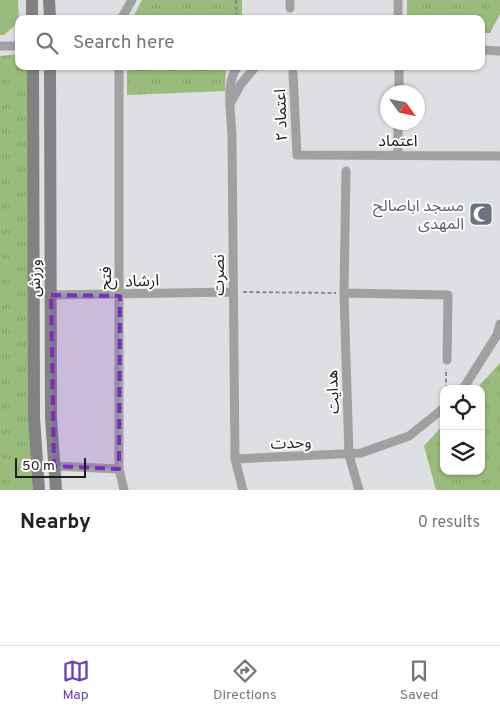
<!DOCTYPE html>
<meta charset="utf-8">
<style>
:root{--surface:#fff;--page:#f6f6f6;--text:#222;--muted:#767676;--line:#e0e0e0;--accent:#6941b9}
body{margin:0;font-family:Overpass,"Noto Sans Arabic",sans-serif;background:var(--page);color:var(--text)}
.controls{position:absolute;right:15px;bottom:15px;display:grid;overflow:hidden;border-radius:10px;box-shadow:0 1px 4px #0004}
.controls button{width:45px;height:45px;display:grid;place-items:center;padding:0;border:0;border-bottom:1px solid var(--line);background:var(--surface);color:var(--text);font:25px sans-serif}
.compass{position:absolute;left:380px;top:85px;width:45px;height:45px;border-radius:50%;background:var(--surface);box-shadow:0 1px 4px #0004;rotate:123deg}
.scale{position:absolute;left:15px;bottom:12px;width:71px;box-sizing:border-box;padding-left:5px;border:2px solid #1d1d1e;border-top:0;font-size:14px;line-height:18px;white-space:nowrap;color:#1d1d1e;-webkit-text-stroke:4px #fff;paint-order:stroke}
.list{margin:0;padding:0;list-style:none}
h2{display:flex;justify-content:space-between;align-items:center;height:65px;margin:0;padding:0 20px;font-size:21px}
h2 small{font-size:16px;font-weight:400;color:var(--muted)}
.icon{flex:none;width:28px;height:28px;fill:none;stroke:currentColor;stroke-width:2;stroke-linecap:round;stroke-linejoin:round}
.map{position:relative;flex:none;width:500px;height:490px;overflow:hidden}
.search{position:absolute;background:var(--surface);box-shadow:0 1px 4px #0004;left:15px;right:15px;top:15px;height:55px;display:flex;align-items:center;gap:12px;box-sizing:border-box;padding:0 18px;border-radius:10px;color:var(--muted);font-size:19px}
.sheet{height:155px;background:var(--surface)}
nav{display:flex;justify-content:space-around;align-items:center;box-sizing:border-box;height:70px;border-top:1px solid var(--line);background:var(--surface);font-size:14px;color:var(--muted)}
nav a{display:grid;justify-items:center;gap:2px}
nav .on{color:var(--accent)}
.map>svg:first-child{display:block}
.grass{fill:url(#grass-tufts)}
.garden{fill:#99bb7c}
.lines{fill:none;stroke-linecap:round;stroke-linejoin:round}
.path{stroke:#87888a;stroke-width:2;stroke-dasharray:4 2.5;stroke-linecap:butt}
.street{stroke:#a0a0a1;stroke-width:9}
.secondary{stroke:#828183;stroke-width:12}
.marked{fill:#7b2cbf;fill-opacity:0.2;stroke:#7b2cbf;stroke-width:4;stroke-dasharray:10 6;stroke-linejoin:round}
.labels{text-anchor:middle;stroke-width:4;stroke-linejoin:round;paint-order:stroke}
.street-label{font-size:16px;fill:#1d1d1e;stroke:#fff}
.worship-label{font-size:16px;fill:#5b616d;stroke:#fff;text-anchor:end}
</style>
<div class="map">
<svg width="500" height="490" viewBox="0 0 500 490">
<defs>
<pattern id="grass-tufts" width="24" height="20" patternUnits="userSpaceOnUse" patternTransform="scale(1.25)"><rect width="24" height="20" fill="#99bb7c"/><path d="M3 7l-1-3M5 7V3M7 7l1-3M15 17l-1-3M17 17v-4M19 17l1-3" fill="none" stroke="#83a06b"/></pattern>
</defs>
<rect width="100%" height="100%" fill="#dddfe2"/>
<path class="grass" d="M 142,0 L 242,0 L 242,19 L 132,19 Z
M 407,0 L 500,0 L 500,14 L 490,33 L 481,33 L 481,19 L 407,19 Z
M 19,54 L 19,66 L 33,66 L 34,490 L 0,490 L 0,56 Z
M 127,66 L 226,66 L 225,91 L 127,95 Z
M 500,363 L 500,490 L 436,490 L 424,446 L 444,424 L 444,471 L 481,471 L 481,389 L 476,389 Z"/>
<path class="garden" d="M 0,0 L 18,0 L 19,22 L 4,35 L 0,35 Z"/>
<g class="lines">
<path class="path" d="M 236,0 L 237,19
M 243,292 L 336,293
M 446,389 L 446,369"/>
<path class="street" d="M 290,8 L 290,0
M 121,19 L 132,0
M 398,19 L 398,0
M 0,46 L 19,46
M 481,50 L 500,51
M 119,66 L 119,469 L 124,490
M 238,66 C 224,83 232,117 232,139 L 235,459 L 243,490
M 293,73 L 297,155 L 500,156
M 399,92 L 399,70
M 231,102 L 241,84 L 256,66
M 398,155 L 398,122
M 346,171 L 344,293 L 349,455 L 359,490
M 344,293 L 448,295 L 447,360
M 51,295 L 233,292
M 463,389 L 497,335 L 500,324
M 235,459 L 361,453 L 409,436 L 444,408
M 54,466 L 119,469"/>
<path class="secondary" d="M 32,0 L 32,19
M 49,0 L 50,19
M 33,66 L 34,418 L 39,490
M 50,66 L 51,417 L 56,490"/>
</g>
<path class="marked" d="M 51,295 L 120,296 L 119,469 L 54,466 Z"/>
<defs>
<g id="mosque-square" transform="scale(1.25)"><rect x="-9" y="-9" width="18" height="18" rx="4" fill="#6b7280" stroke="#fff"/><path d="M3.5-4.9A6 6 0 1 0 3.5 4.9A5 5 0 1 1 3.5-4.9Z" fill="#fff"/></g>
</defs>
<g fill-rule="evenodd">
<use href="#mosque-square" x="481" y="214"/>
</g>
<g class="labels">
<g class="street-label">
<text transform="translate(280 115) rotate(-92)" y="6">اعتماد ۲</text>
<text x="398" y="146">اعتماد</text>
<text transform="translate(218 275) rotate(-90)" y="6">نصرت</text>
<text transform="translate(34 278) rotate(-90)" y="6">ورزش</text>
<text transform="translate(105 278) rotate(-90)" y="6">فتح</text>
<text transform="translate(142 280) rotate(-2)" y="6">ارشاد</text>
<text transform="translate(332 392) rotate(-92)" y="6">هدایت</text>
<text transform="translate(291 442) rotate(-2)" y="6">وحدت</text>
</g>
<g class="worship-label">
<text x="464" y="211">مسجد اباصالح<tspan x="464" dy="18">المهدی</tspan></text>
</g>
</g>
</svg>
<div class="controls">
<button><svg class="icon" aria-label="locate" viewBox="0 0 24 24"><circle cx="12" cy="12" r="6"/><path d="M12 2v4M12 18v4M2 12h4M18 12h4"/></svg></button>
<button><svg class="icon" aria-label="layers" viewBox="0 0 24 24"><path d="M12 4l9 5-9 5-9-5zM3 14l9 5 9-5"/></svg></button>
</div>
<svg class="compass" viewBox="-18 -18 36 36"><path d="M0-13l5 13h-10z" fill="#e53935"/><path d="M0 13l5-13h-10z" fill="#767676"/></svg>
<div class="scale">50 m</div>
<div class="search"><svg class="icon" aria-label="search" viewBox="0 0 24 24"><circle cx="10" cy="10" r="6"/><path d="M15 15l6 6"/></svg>Search here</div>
</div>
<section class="sheet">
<h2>Nearby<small>0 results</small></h2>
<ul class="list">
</ul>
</section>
<nav>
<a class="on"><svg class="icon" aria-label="map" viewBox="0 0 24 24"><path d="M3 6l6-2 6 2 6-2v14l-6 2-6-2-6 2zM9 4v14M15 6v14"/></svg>Map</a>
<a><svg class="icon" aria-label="directions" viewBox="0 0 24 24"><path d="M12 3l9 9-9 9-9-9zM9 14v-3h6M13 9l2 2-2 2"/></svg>Directions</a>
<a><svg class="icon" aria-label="saved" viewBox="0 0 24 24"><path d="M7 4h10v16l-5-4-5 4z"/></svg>Saved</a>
</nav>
